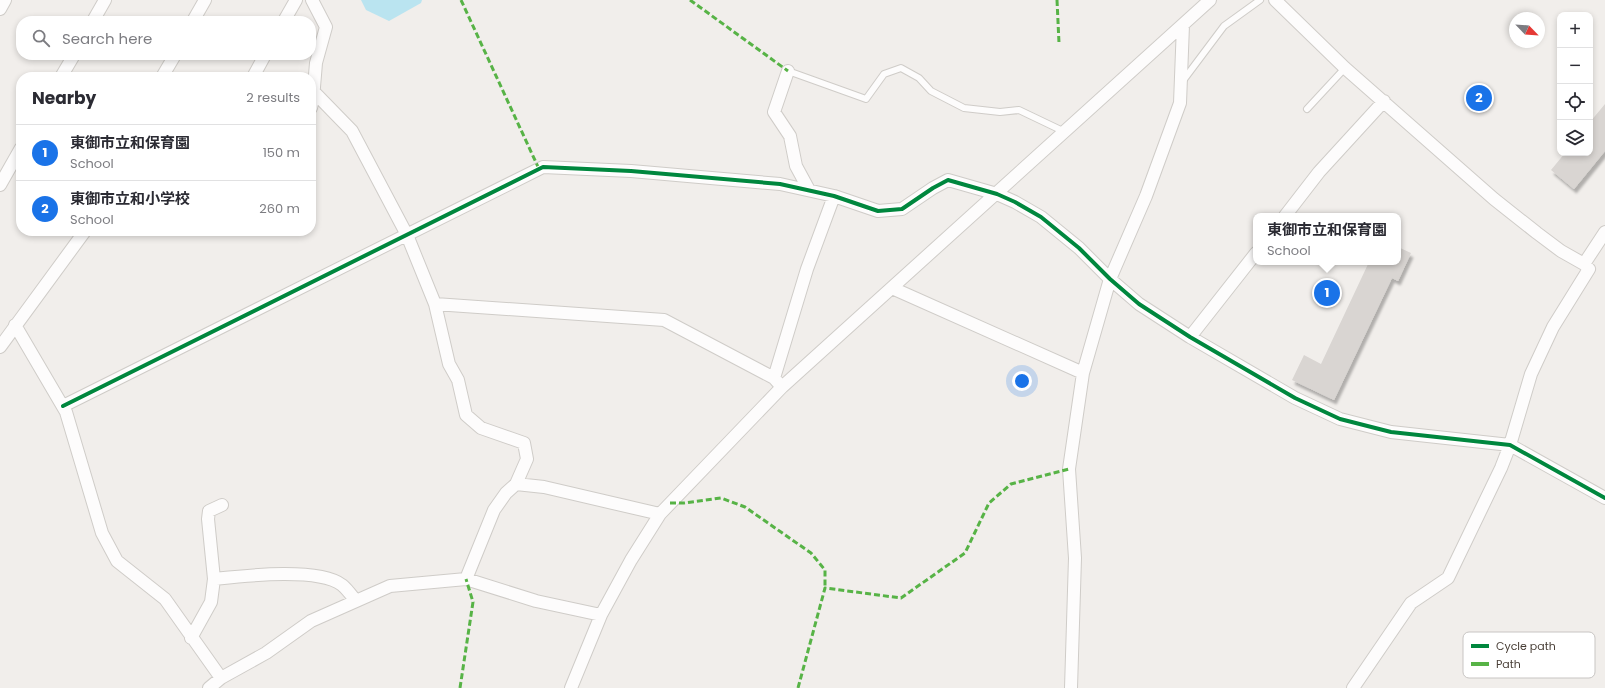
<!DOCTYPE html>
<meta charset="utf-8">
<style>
:root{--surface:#fff;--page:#f7f7f7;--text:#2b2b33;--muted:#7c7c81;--line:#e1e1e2;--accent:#1a73e8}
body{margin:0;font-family:Poppins,"Noto Sans JP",sans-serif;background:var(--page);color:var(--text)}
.controls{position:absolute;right:12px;top:12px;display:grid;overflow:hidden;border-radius:8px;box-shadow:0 2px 6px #0003}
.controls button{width:36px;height:36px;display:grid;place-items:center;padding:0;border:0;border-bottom:1px solid var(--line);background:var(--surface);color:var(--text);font:20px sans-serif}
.compass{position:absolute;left:1509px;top:12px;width:36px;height:36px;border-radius:50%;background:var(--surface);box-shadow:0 2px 6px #0003;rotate:115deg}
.you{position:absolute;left:1022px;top:381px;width:14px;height:14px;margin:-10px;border:3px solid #fff;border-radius:50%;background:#1a73e8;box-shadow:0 0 0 6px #1a73e833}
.badge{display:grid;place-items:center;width:26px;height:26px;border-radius:50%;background:var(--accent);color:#fff;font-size:13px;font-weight:700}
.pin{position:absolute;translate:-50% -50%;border:2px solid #fff;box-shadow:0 1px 4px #0006}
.popup{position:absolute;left:1253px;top:213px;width:148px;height:52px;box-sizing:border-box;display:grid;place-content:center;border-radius:8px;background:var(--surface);filter:drop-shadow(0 1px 3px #0005);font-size:13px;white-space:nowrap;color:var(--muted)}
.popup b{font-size:15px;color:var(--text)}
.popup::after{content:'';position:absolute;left:50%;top:100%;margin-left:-8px;border:8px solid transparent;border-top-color:var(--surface)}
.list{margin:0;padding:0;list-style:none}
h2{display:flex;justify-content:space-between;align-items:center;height:52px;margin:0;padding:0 16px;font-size:17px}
h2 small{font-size:13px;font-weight:400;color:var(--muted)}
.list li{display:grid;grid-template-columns:26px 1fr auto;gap:12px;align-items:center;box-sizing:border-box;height:56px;padding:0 16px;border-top:1px solid var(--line)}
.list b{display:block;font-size:15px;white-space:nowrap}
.list p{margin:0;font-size:13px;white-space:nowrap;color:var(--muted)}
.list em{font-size:13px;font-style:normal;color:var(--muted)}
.icon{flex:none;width:22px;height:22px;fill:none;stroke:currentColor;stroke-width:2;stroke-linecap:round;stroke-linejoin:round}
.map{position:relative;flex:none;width:1605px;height:688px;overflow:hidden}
.search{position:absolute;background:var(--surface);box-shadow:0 2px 6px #0003;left:16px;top:16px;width:300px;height:44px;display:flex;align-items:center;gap:10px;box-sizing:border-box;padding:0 14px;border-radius:16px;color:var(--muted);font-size:15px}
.panel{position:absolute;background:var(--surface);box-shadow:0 2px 6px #0003;left:16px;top:72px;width:300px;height:164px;border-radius:16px}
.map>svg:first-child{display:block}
.water{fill:#bae4f0}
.building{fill:#d9d5d2;filter:url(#shadow)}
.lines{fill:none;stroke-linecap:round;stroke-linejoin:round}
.lane-casing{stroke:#cfccc8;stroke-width:8}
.street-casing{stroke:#cfccc8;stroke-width:14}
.lane{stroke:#fdfcfc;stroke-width:6}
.street{stroke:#fdfcfc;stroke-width:12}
.quiet{stroke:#57b346;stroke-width:3;stroke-dasharray:6 3;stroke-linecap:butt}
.cycleway-casing{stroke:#fff;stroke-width:6}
.cycleway{stroke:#00873e;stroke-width:4}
.key{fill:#fff;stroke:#c8c5c3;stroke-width:1}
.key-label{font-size:11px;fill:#483e36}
</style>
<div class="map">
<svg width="1605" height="688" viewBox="0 0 1605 688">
<defs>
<filter id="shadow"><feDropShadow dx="2.5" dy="4.5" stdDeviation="1" flood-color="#0004"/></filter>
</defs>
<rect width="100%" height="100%" fill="#f1eeeb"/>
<path class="water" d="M 361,0 L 422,0 L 421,3 L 389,21 L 366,10 Z"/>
<path class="building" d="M 1605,104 L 1605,151 L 1574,189 L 1551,170 L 1565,153 L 1590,153 L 1590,122 Z
M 1398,247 L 1411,253 L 1398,281 L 1392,278 L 1334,400 L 1292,380 L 1304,355 L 1321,364 L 1369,262 L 1398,262 Z"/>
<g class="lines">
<g class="lane-casing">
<path id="lane" d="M 788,71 L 866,99 L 884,74 L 901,68 L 919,78 L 931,91 L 964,108 L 1000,112 L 1019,110 L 1065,132
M 1182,82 L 1224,26 L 1260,0
M 1307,109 L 1345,68"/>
</g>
<g class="street-casing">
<path id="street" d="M 1275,0 L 1345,68 L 1494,199 L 1537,233 L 1561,251 L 1584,264 L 1589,269 L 1553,327 L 1531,374 L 1510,445 L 1501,468 L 1448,578 L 1411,603 L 1353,688
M 0,9 L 5,0
M 93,21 L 105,0
M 193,21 L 205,0
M 284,21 L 296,0
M 788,71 L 774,112 L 790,136 L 796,166 L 809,190
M 61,77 L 74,55
M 162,77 L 175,55
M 253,77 L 265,55
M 314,92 L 352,131 L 407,235 L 435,304 L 449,364 L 458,380 L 466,415 L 481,428 L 524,443 L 527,459 L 516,484 L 506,493 L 494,510 L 466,579
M 311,108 L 313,99 L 316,63 L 326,27 L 312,0
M 0,185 L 21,148
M 1285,216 L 1319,172 L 1384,101
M 1584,264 L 1605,232
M 892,288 L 1083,373
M 435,304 L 664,320 L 774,378 L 782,387
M 15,325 L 66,412 L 102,533 L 117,561 L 165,599 L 221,678
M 1190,337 L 1256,253
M 0,347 L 85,231
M 774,378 L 807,269 L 834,196
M 63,406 L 543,167 L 631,171 L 780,184 L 834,196 L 878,211 L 902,209 L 933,188 L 948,180 L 997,194 L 1015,202 L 1041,217 L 1079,248 L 1110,279 L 1139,304 L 1190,337 L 1295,398 L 1340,419 L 1391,432 L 1510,445 L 1605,498
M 516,484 L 544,487 L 660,514
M 214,579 C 243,576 318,567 342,585 C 347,589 352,596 356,601
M 191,638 L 211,602 L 214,579 L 208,519 L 209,511 L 222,505
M 209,688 L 221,678 L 266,653 L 311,621 L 390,586 L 466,579 L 536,601 L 601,615
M 571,688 L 601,615 L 631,560 L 660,514 L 782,387 L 1210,0
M 1071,688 L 1075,558 L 1069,469 L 1083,373 L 1110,279 L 1146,196 L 1180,103 L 1183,25"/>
</g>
<use href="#lane" class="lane"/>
<use href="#street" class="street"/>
<path class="quiet" d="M 461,0 L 539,169
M 690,0 L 788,71
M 1057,0 L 1059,43
M 670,503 L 684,503 L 721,498 L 745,507 L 811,553 L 825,570 L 825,588
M 460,688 L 473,602 L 466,579
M 798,688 L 825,588 L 901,598 L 965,553 L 989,503 L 1011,484 L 1069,469"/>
<g class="cycleway-casing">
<path id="cycleway" d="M 63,406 L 543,167 L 631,171 L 780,184 L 834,196 L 878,211 L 902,209 L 933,188 L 948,180 L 997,194 L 1015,202 L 1041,217 L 1079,248 L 1110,279 L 1139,304 L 1190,337 L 1295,398 L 1340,419 L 1391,432 L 1510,445 L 1605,498"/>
</g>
<use href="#cycleway" class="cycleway"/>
</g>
<rect x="1463" y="632" width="132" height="46" rx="6" class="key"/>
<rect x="1471" y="644" width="18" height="4" fill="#00873e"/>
<rect x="1471" y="662" width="18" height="4" fill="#57b346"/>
<g class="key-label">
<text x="1496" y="650">Cycle path</text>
<text x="1496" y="668">Path</text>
</g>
</svg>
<div class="controls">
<button>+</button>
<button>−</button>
<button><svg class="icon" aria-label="locate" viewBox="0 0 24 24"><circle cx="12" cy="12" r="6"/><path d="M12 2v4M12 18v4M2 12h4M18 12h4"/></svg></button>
<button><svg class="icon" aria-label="layers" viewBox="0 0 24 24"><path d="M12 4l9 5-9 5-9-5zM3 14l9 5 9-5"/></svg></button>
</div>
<svg class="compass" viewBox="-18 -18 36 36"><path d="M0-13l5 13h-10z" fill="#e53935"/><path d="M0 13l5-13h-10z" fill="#7c7c81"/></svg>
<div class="you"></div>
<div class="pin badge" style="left:1327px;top:293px">1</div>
<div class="popup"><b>東御市立和保育園</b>School</div>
<div class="pin badge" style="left:1479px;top:98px">2</div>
<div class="search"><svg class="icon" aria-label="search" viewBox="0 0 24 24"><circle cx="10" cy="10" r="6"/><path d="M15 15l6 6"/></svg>Search here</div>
<section class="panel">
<h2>Nearby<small>2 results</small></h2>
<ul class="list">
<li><span class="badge">1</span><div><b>東御市立和保育園</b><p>School</p></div><em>150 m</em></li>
<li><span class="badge">2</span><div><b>東御市立和小学校</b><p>School</p></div><em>260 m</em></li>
</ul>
</section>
</div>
